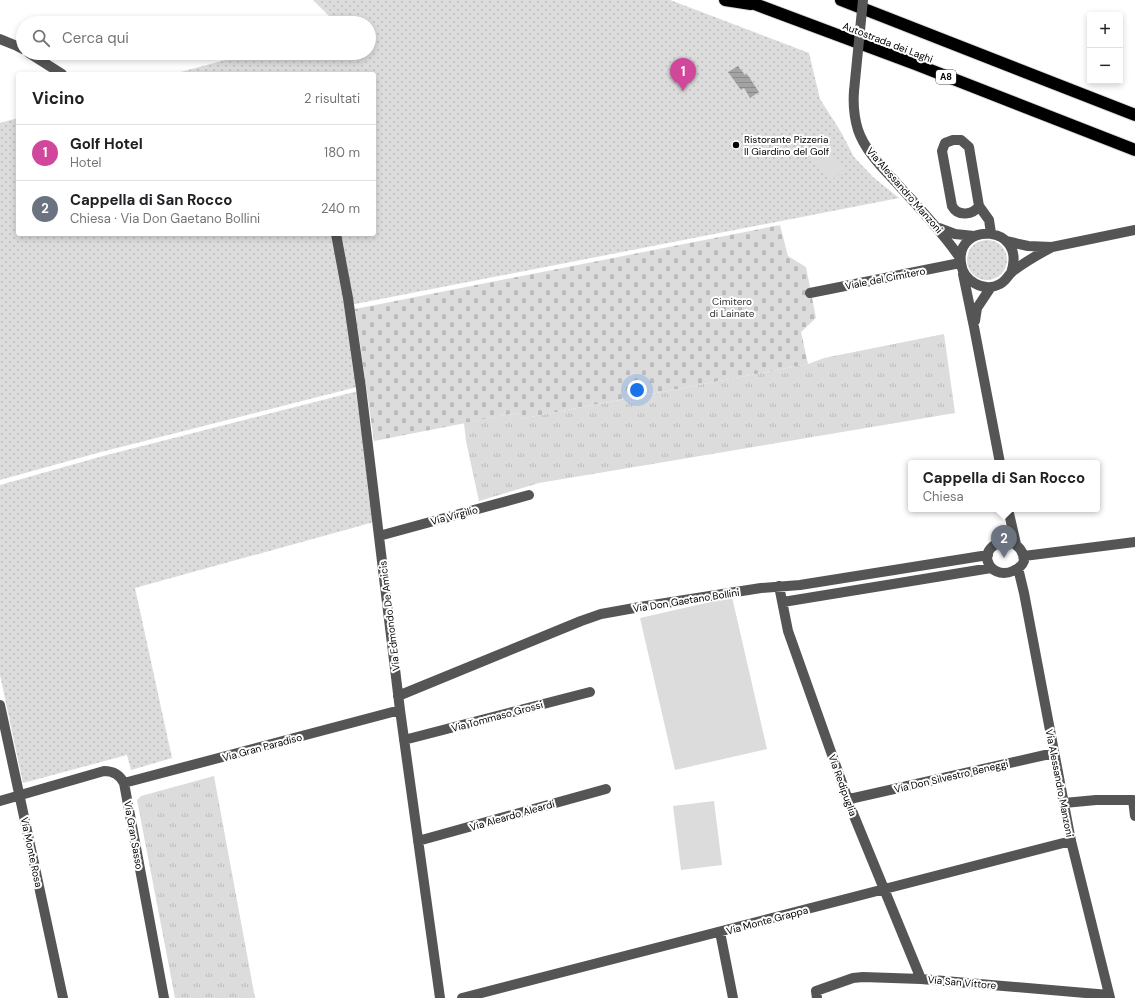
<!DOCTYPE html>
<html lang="it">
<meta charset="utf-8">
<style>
:root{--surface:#fff;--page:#f2f2f2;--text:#202124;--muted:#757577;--line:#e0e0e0;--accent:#1a73e8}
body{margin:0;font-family:"DM Sans",sans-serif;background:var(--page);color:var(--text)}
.controls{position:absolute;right:12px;top:12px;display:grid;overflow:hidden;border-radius:4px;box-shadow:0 2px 6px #0003}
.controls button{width:36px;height:36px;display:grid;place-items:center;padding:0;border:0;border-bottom:1px solid var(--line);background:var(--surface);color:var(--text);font:20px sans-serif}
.you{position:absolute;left:637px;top:390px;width:14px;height:14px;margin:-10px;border:3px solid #fff;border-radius:50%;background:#1a73e8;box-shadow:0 0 0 6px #1a73e833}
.badge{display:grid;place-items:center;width:26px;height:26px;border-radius:50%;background:var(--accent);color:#fff;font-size:13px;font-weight:700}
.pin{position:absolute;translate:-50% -33px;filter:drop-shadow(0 1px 2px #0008)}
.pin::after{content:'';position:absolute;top:21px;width:14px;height:12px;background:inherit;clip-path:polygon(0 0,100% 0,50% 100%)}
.popup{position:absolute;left:908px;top:460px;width:192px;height:52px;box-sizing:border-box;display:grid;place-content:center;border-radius:4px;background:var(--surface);filter:drop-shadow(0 1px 3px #0005);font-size:13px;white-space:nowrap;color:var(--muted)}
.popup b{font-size:15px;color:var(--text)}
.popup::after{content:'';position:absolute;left:50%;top:100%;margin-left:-8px;border:8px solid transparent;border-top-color:var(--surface)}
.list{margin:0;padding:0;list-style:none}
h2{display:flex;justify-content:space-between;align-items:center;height:52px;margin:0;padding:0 16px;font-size:17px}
h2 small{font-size:13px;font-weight:400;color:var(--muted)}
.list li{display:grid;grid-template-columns:26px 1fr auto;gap:12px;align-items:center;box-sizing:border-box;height:56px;padding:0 16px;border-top:1px solid var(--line)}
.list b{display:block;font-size:15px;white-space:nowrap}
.list p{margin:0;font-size:13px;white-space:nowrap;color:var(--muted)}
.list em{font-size:13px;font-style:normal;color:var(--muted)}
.icon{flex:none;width:22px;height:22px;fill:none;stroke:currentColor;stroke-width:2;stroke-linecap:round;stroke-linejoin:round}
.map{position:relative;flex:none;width:1135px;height:998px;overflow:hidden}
.search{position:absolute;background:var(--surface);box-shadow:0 2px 6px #0003;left:16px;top:16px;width:360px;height:44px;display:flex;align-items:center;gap:10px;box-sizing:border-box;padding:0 14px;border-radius:22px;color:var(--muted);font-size:15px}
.panel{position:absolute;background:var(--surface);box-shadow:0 2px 6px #0003;left:16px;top:72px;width:360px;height:164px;border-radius:4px}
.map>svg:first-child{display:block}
.grass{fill:url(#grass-dots)}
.cemetery{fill:url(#cemetery-stones)}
.park{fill:url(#park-tufts)}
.pitch{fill:#dcdcdc}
.water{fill:url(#water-rules)}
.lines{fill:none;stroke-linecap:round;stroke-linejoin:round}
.highway-casing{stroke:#dbdbdb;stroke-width:14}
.minor{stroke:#555;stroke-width:10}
.highway{stroke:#000;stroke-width:12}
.minor-bridge{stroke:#555;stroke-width:10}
.poi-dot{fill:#000;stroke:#fff;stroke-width:1.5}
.labels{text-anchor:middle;stroke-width:4;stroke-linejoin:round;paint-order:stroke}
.shield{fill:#fff;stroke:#4c4c4c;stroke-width:1}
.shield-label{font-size:9px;font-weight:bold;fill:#000}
.street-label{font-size:10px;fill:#000;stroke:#fff}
.poi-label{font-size:10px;fill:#000;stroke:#fff;text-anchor:start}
.park-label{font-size:10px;fill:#333;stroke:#fff}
</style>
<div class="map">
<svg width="1135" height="998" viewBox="0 0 1135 998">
<defs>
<pattern id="grass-dots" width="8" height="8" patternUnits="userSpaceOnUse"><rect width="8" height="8" fill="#dcdcdc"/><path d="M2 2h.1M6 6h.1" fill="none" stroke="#bbb" stroke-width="1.8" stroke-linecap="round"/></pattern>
<pattern id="cemetery-stones" width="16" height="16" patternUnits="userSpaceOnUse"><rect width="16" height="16" fill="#dcdcdc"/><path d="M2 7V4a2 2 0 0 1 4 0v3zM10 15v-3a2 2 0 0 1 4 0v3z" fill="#bbb"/></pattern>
<pattern id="park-tufts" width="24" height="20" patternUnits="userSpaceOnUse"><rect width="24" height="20" fill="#dcdcdc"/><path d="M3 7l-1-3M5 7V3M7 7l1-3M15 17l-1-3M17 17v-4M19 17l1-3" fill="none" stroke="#bbb"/></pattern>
<pattern id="water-rules" width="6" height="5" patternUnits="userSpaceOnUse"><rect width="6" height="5" fill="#a3a3a3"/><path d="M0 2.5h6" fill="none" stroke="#8b8b8b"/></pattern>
</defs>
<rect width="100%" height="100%" fill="#fff"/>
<path class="grass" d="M 313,0 L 670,0 L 809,53 L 820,99 L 841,132 L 854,157 L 873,177 L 899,198 L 345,306 L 357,387 L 101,452 L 0,480 L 0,123 L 18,118 L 18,234 L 374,234 L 374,74 L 173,74 L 252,53 L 369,53 L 369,23 L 336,23 Z
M967 260a20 20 0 1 1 40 0a20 20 0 1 1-40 0Z
M 358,391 L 374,522 L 135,588 L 172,758 L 131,770 L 127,755 L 23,783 L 0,675 L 0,485 L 103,456 Z"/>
<path class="cemetery" d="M 780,225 L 788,256 L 806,267 L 816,318 L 801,332 L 808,364 L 520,419 L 517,413 L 374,441 L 355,309 Z"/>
<path class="park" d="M 944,334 L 955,413 L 539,483 L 479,501 L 466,441 L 464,423 L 517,413 L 520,419 L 808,364 L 824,358 Z
M 214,776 L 255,998 L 175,998 L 137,800 L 141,796 Z"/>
<path class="pitch" d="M 817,140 L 844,169 L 831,181 L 804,153 Z
M 732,597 L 767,749 L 675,770 L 640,618 Z
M 714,801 L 722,865 L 681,870 L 673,806 Z"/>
<path class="water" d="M 738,66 L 745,75 L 747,74 L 759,92 L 750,98 L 744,88 L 741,90 L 728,72 Z"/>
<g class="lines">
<g class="highway-casing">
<path id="highway" d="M 725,0 L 751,4
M 744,0 L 915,64 L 1135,150
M 841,0 L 1135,115"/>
</g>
<path class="minor" d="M 0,39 L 17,46 L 23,49
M 29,53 L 62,74
M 854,91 C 853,104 854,117 858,130 C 866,153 885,170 901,188 C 922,211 943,233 960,258
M 979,206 C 973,215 958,217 952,206 L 942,151 L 945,143 L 953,140 L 961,140 L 969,147 L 979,206 L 989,220 L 991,233
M 939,228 L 955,234 L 974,236
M 336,234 L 348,298 L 361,388 L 400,710 L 440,998
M 1006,241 L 1028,246 L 1052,247 L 1135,230
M 1011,273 C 1028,224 955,221 961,263 C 963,281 984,293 1000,284 C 1006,281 1008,275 1013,271 C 1025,262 1039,254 1052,247
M 963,274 L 974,327 L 1000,463
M 810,293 L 960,263
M 975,321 L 977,308 L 991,287
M 1008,509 L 1016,544
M 379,536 L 529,495
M 1009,541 C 1018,544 1024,552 1024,561 C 1022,566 1018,569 1013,571 C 988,582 972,544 1009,541 Z
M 1024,556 L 1135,542
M 1018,568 L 1024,593 L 1071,841 L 1110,998
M 779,586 L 788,631 L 852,811 L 921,979
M 783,602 L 991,568
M 398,696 L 581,621 L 601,614 L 640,607 L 761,588 L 800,585 L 988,555
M 0,705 L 63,998
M 404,740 L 590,692
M 124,783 L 400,710
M 848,798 L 854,798 L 1054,753
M 0,801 L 104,771 C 114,771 120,775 124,783 L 164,998
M 1064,803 L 1096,800 L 1133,800 L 1135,816
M 418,841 L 606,789
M 720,932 L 733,998
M 462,998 L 1071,841
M 817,998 L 816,991 L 853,978 L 863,977 L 921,979 L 1109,995"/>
<use href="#highway" class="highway"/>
<path class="minor-bridge" d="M 854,91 L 863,0"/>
</g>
<circle class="poi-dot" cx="736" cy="145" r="4"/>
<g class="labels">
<rect class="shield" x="936" y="70" width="20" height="14" rx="3"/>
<g class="shield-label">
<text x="946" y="80">A8</text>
</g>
<g class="street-label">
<text transform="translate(888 42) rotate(21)" y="4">Autostrada dei Laghi</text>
<text transform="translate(905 190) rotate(49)" y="4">Via Alessandro Manzoni</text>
<text transform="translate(885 278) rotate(-11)" y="4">Viale del Cimitero</text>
<text transform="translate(454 515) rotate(-15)" y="4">Via Virgilio</text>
<text transform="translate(686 600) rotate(-9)" y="4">Via Don Gaetano Bollini</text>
<text transform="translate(389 616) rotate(-97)" y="4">Via Edmondo De Amicis</text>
<text transform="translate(497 716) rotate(-15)" y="4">Via Tommaso Grossi</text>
<text transform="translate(262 747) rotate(-15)" y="4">Via Gran Paradiso</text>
<text transform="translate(951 776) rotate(-13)" y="4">Via Don Silvestro Beneggi</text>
<text transform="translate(1060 783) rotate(79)" y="4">Via Alessandro Manzoni</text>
<text transform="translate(843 785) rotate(70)" y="4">Via Redipuglia</text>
<text transform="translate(512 815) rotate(-16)" y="4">Via Aleardo Aleardi</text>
<text transform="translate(134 835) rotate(80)" y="4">Via Gran Sasso</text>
<text transform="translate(32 852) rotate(78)" y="4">Via Monte Rosa</text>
<text transform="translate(767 920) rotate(-15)" y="4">Via Monte Grappa</text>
<text transform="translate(962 982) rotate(5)" y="4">Via San Vittore</text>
</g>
<g class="poi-label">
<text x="744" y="143">Ristorante Pizzeria<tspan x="744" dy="12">Il Giardino del Golf</tspan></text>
</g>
<g class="park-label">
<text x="732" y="305">Cimitero<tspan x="732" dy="12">di Lainate</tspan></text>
</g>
</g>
</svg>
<div class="controls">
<button>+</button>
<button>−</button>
</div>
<div class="you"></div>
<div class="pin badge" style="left:683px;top:91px;background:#d1479c">1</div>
<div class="pin badge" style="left:1004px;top:558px;background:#6b7280">2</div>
<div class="popup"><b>Cappella di San Rocco</b>Chiesa</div>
<div class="search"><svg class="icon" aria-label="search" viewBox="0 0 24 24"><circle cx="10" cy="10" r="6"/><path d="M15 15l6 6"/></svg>Cerca qui</div>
<section class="panel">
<h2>Vicino<small>2 risultati</small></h2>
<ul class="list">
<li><span class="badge" style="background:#d1479c">1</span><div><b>Golf Hotel</b><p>Hotel</p></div><em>180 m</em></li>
<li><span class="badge" style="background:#6b7280">2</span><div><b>Cappella di San Rocco</b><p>Chiesa · Via Don Gaetano Bollini</p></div><em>240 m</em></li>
</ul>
</section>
</div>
